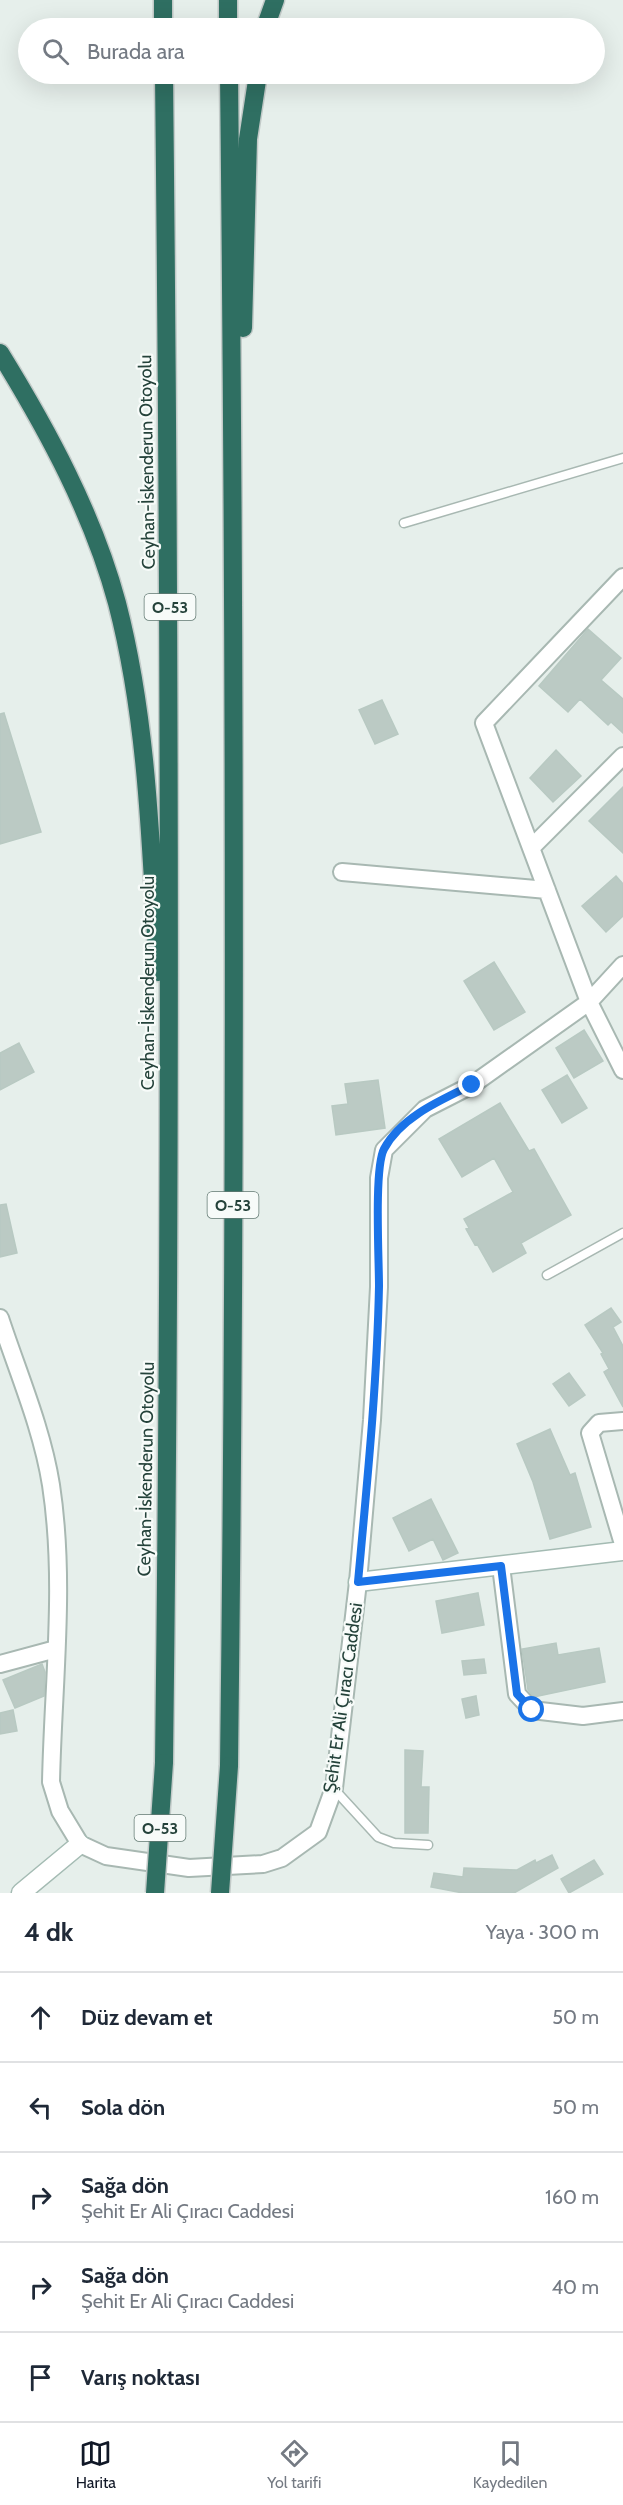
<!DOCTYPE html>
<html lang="tr">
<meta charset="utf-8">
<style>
:root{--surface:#fff;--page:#f6f6f7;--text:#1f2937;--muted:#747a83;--line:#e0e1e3;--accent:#111827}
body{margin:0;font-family:Cabin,sans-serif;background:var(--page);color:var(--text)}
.stop{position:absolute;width:18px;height:18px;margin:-14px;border:4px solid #1a73e8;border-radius:50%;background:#fff}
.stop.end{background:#1a73e8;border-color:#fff;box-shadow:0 2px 6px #0008}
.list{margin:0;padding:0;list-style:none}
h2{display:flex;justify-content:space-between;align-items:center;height:78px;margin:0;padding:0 24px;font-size:26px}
h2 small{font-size:20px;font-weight:400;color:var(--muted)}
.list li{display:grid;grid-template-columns:39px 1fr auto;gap:18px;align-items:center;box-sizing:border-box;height:90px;padding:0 24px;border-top:2px solid var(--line)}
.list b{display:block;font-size:22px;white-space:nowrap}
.list p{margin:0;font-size:20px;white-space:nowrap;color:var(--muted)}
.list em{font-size:20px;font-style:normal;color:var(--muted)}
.icon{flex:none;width:33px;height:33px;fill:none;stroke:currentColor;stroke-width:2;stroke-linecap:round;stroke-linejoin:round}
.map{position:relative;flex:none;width:623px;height:1893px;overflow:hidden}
.search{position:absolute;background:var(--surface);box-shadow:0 6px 24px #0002;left:18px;right:18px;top:18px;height:66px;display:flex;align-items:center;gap:15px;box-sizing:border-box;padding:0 21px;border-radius:33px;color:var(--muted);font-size:22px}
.sheet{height:528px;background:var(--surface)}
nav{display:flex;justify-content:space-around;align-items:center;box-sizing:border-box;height:84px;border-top:2px solid var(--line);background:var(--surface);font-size:16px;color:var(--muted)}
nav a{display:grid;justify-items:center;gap:3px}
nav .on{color:var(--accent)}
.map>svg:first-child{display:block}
.building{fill:#bbcac4;stroke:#b8c9c2;stroke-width:1.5}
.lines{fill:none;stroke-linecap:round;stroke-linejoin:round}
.lane-casing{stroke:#a8b8b2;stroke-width:11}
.street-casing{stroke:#a8b8b2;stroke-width:20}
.secondary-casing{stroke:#a4bbb3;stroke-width:21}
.highway-casing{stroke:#c2cac8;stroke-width:21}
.lane{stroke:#fff;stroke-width:8}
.street{stroke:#fff;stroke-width:16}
.secondary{stroke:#fff;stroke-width:18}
.highway{stroke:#2f6f62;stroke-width:18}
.highway-bridge-casing{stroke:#c2cac8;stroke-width:21;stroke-linecap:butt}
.highway-bridge{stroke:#2f6f62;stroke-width:18}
.route{stroke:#1a73e8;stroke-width:8}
.labels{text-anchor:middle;stroke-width:4.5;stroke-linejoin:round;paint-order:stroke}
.shield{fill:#f7fbf9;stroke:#637a73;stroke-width:1.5}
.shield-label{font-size:16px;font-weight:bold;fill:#24423a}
.street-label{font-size:18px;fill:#24423a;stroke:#f7fbf9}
</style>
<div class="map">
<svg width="623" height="1893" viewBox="0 0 623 1893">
<rect width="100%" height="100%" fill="#e6efeb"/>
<path class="building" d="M 588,629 L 621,658 L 601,680 L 623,699 L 623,733 L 611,722 L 608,725 L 580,699 L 568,712 L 539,686 Z
M 382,700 L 398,734 L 375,744 L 359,710 Z
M 4,713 L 41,832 L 0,844 L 0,714 Z
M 556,750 L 581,776 L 553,802 L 530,778 Z
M 623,787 L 623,853 L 589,821 Z
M 616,876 L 623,884 L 623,916 L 606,932 L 582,906 Z
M 494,962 L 525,1012 L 494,1030 L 464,981 Z
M 584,1030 L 603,1061 L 574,1078 L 556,1048 Z
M 19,1043 L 34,1072 L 0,1090 L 0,1053 Z
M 567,1075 L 587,1108 L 562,1123 L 542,1090 Z
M 378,1080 L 385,1128 L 336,1135 L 332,1106 L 348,1104 L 345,1084 Z
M 500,1103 L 529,1151 L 534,1149 L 571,1215 L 521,1243 L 526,1253 L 493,1272 L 477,1244 L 475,1245 L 466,1229 L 469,1228 L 464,1219 L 513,1192 L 494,1158 L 462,1177 L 439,1139 Z
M 6,1204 L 17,1253 L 0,1257 L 0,1205 Z
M 611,1308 L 621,1322 L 613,1327 L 623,1346 L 623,1407 L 604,1372 L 609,1369 L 601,1354 L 603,1353 L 585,1325 Z
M 569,1373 L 585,1395 L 569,1406 L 553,1384 Z
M 550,1429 L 570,1475 L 575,1473 L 591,1527 L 550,1539 L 533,1482 L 517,1444 Z
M 431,1499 L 458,1553 L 443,1560 L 433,1539 L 409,1551 L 393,1518 Z
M 478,1593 L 484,1625 L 442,1633 L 436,1601 Z
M 556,1643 L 558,1655 L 599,1648 L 605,1682 L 534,1697 L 528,1690 L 522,1649 Z
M 484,1659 L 486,1673 L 464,1675 L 462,1661 Z
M 42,1664 L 45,1672 L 44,1696 L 15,1708 L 3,1680 Z
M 476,1696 L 479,1715 L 466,1718 L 462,1699 Z
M 13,1710 L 17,1731 L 0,1734 L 0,1713 Z
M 405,1750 L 423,1751 L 421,1787 L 429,1787 L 428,1833 L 405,1833 Z
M 552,1855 L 558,1868 L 514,1893 L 463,1893 L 431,1887 L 434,1873 L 463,1877 L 464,1868 L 517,1870 L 535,1860 L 536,1863 Z
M 594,1860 L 603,1874 L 569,1893 L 561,1879 Z"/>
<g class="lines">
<g class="lane-casing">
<path id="lane" d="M 404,523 L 623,458
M 547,1275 L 623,1233
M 334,1789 L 378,1837 L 394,1843 L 428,1845"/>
</g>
<g class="street-casing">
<path id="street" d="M 623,577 L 484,723 L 589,1002 L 623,1070
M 531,848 L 623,756
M 342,872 L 547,890
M 0,1318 C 18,1373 42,1428 51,1485 C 66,1583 53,1683 51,1782 L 60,1811 L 80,1844 L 106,1856 L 189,1868 L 263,1864 L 282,1858 L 318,1832 L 334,1788 L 358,1582 L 372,1420 L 379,1287 L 379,1178 L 384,1150 L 425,1109 L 472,1085 L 589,1002 L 623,965
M 623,1421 L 599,1423 L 590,1433 L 623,1544
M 501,1566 L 517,1694 L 532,1710 L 583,1716 L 623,1711
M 0,1664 L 56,1649"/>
</g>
<g class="secondary-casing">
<path id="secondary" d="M 358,1582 L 623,1551
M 21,1893 L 80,1844"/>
</g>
<g class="highway-casing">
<path id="highway" d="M 163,0 L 163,28
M 228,0 L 228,28
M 265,28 L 275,0
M 164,74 C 170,637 171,1200 164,1763
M 243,328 L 248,139 L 258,74
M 0,353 C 48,431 93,514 117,603 C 148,722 151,849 158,972
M 229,1766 C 236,1202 235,638 229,74"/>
</g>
<use href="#lane" class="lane"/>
<use href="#street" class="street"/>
<use href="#secondary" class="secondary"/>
<use href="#highway" class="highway"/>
<g class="highway-bridge-casing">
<path id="highway-bridge" d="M 155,1893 L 164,1763
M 220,1893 L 229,1766"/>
</g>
<use href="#highway-bridge" class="highway-bridge"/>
</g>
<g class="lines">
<path class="route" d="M 472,1085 C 441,1100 401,1117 384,1149 C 374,1168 379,1259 379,1286 C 377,1385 367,1484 358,1582 L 501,1566 L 517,1694 L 532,1710"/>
</g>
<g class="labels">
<g class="shield">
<rect x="144.5" y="594" width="51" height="26" rx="4.5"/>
<rect x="207.5" y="1192" width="51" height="26" rx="4.5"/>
<rect x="134.5" y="1815" width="51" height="26" rx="4.5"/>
</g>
<g class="shield-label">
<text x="170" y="613">O-53</text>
<text x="233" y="1211">O-53</text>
<text x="160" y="1834">O-53</text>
</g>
<g class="street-label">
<text transform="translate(147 462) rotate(-91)" y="6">Ceyhan-İskenderun Otoyolu</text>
<text transform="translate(148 983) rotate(-90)" y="6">Ceyhan-İskenderun Otoyolu</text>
<text transform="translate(146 1469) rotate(-89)" y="6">Ceyhan-İskenderun Otoyolu</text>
<text transform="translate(343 1698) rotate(-82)" y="6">Şehit Er Ali Çıracı Caddesi</text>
</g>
</g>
</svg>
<div class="stop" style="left:532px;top:1710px"></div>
<div class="stop end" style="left:472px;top:1085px"></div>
<div class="search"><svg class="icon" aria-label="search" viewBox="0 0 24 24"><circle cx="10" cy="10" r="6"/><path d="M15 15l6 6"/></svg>Burada ara</div>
</div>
<section class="sheet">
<h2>4 dk<small>Yaya · 300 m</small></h2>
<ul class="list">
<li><svg class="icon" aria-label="ahead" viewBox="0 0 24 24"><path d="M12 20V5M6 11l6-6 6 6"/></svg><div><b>Düz devam et</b></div><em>50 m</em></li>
<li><svg class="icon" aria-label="left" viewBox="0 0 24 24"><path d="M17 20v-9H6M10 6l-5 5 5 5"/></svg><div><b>Sola dön</b></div><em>50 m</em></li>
<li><svg class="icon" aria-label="right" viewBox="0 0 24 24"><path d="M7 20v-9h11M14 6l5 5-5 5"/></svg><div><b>Sağa dön</b><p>Şehit Er Ali Çıracı Caddesi</p></div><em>160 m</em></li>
<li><svg class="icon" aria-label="right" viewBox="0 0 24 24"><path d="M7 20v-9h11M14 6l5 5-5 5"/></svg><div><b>Sağa dön</b><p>Şehit Er Ali Çıracı Caddesi</p></div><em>40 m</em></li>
<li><svg class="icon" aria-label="arrive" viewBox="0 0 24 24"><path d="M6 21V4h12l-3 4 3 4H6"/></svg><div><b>Varış noktası</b></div></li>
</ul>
</section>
<nav>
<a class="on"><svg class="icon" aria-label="map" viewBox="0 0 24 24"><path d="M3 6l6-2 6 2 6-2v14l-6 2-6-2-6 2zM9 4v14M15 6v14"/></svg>Harita</a>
<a><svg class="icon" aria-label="directions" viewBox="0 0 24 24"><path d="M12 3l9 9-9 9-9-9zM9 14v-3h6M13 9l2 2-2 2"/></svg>Yol tarifi</a>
<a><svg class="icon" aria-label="saved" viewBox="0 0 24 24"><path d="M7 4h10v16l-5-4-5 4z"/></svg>Kaydedilen</a>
</nav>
